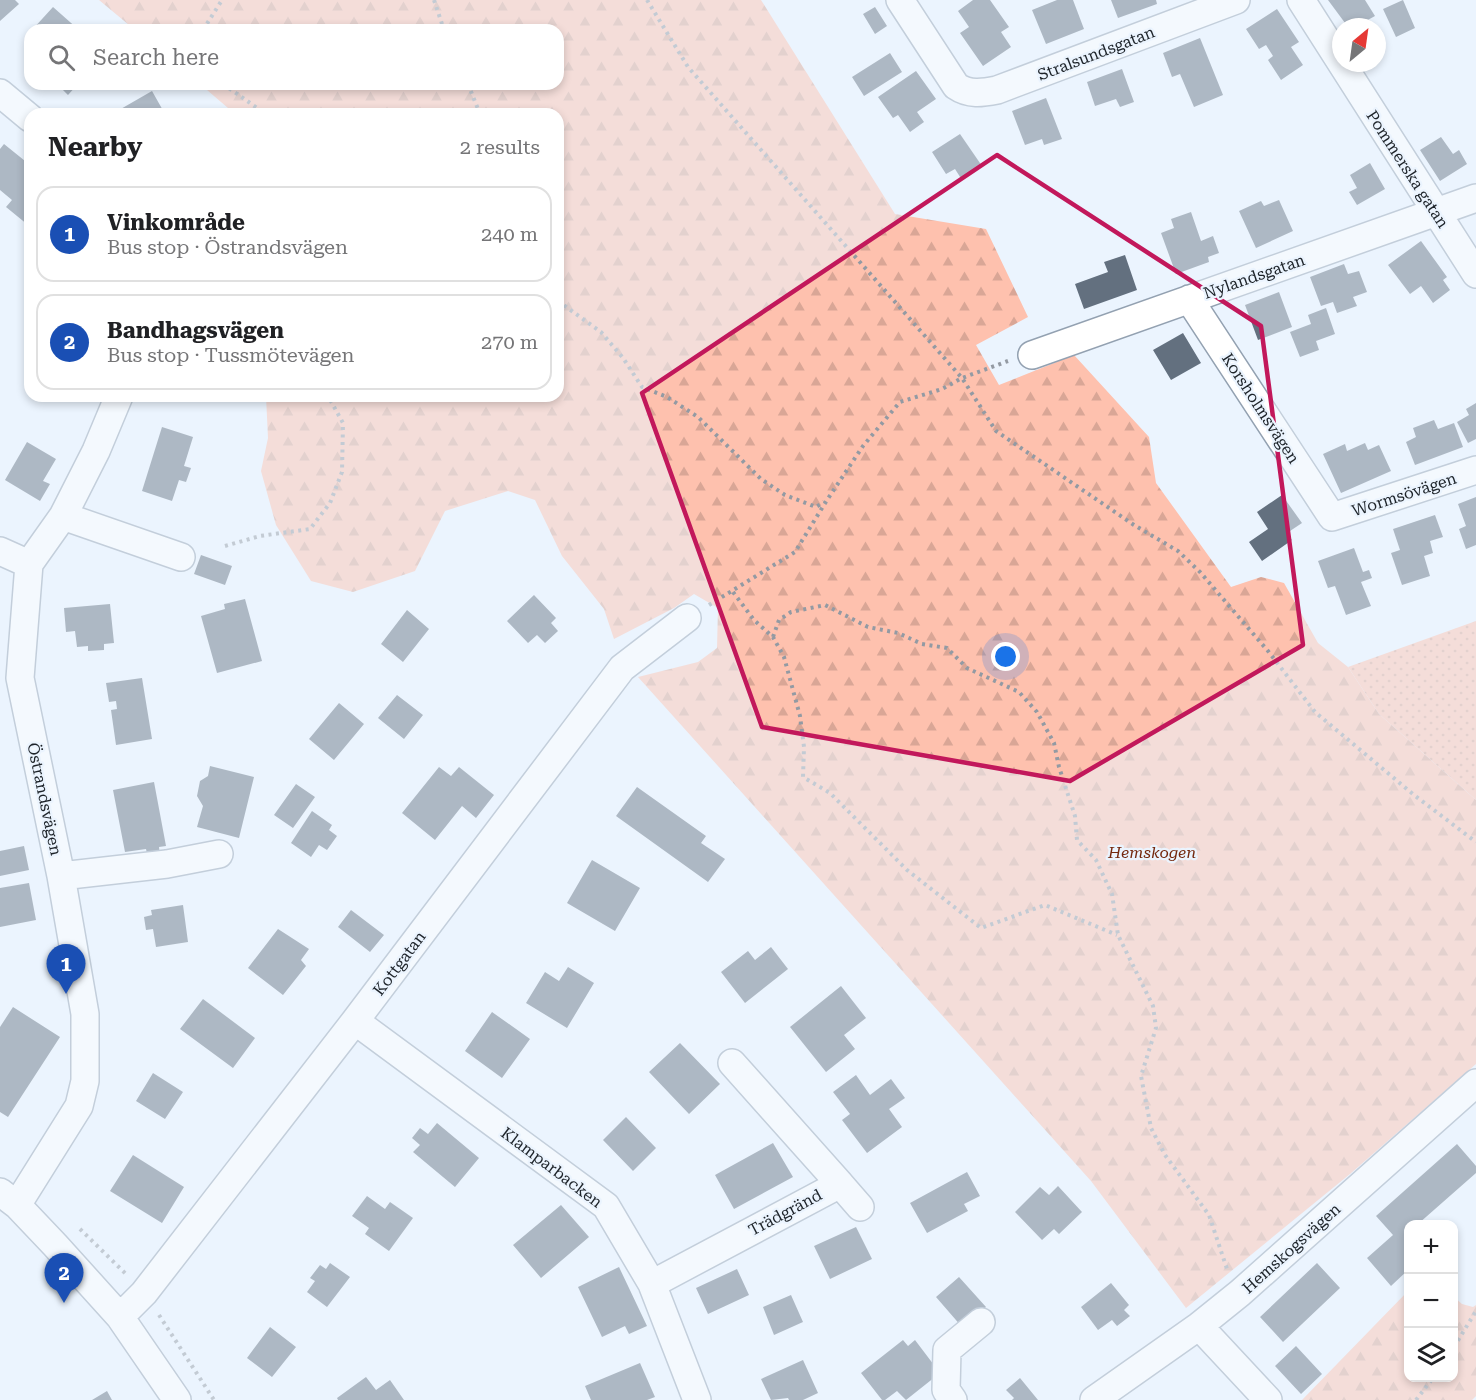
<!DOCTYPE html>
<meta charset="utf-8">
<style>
:root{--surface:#fff;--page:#f2f2f2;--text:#202124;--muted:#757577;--line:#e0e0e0;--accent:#a53e1b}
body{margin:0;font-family:"Roboto Serif",serif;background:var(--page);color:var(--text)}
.controls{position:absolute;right:18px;bottom:18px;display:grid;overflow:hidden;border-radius:12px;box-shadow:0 3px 9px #0003}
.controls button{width:54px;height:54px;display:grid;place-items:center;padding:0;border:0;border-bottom:2px solid var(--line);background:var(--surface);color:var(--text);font:30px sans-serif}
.compass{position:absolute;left:1332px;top:18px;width:54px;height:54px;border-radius:50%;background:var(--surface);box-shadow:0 3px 9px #0003;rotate:29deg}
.you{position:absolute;left:1006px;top:657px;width:21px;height:21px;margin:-15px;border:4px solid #fff;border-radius:50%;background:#1a73e8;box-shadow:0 0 0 9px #1a73e833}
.badge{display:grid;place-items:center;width:39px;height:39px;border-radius:50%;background:var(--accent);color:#fff;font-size:20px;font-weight:700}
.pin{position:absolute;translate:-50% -50px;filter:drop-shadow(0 2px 3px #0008)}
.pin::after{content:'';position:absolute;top:32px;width:21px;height:18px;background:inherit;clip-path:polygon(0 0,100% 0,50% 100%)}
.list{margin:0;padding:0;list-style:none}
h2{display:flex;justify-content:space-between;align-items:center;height:78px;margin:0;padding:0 24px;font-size:26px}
h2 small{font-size:20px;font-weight:400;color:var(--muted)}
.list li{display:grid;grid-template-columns:39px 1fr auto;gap:18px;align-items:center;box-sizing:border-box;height:96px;margin:0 12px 12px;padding:0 12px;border:2px solid var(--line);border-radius:18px}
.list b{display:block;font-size:22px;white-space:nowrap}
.list p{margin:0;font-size:20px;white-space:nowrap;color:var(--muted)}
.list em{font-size:20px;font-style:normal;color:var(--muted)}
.icon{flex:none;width:33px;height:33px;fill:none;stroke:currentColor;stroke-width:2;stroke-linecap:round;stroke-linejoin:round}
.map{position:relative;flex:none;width:1476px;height:1400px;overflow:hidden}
.search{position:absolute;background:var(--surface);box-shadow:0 3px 9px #0003;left:24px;top:24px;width:540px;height:66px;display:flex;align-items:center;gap:15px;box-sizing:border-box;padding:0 21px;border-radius:18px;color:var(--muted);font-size:22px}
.panel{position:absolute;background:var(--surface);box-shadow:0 3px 9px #0003;left:24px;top:108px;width:540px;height:294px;border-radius:18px}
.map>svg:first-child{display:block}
.grass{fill:url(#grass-dots)}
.forest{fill:url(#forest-firs)}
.building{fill:#63707f}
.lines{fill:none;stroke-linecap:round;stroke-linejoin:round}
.minor-casing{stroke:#93a1b1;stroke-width:30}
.path{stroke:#939aa3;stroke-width:4;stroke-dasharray:3 4.5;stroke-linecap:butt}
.minor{stroke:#fff;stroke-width:27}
.marked{fill:none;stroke:#c2185b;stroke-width:4.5;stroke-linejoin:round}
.labels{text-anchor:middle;stroke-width:4.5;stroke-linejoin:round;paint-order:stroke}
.street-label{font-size:16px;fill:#1d2329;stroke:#ebf4fe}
.park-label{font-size:16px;font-style:italic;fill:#74280e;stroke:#ebf4fe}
</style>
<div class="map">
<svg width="1476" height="1400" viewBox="0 0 1476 1400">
<defs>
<pattern id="grass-dots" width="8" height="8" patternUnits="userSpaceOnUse" patternTransform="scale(1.5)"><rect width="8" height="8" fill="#fec1ae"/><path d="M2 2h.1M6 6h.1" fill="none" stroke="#d9a696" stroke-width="1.8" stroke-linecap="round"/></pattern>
<pattern id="forest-firs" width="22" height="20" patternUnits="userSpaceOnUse" patternTransform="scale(1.5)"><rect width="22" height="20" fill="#fec1ae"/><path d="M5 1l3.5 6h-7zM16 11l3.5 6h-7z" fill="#d9a696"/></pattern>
</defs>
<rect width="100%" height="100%" fill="#ebf4fe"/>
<path class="grass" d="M 1476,621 L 1476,800 L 1379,714 L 1348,667 Z"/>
<path class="forest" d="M 99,0 L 761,0 L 895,214 L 986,229 L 1028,317 L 976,345 L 999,385 L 1074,355 L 1149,437 L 1156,483 L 1231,587 L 1261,577 L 1284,583 L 1318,643 L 1348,667 L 1379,714 L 1476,800 L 1476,1064 L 1350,1174 L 1186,1308 L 1091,1181 L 638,677 L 698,662 L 717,648 L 718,608 L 694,594 L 674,608 L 614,639 L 604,609 L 562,556 L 535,500 L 508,491 L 445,511 L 415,571 L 353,592 L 311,581 L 276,525 L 261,471 L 268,438 L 266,396 L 558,396 L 558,114 L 235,114 L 200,84 L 558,84 L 558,30 L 135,30 Z
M 1408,1291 L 1408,1378 L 1454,1378 L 1454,1297 L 1462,1304 L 1473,1307 L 1476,1305 L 1476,1396 L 1472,1400 L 1302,1400 Z"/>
<path class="building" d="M 0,0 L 15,0 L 19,4 L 0,21 Z
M 973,0 L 990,0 L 1009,27 L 1001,32 L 1011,47 L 983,66 L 960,33 L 969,27 L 958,11 Z
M 1057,0 L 1073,0 L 1084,29 L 1046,44 L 1032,10 Z
M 1111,0 L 1156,0 L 1157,4 L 1118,18 Z
M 1328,0 L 1365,0 L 1375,16 L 1355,27 L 1348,27 Z
M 1403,0 L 1415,28 L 1396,37 L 1383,9 Z
M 53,7 L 79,30 L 32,30 Z
M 875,7 L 887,26 L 875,34 L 863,14 Z
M 1277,9 L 1299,42 L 1291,47 L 1303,65 L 1281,80 L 1268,60 L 1273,56 L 1266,45 L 1259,49 L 1246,29 Z
M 1200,38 L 1223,95 L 1194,107 L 1180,74 L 1172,77 L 1163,53 Z
M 890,53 L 902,72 L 864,96 L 852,77 Z
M 1122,69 L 1134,102 L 1120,107 L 1116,99 L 1095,106 L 1087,82 Z
M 916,71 L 936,99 L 917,112 L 924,122 L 910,132 L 898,115 L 893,118 L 878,97 Z
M 57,84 L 78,84 L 68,95 Z
M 152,91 L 165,114 L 121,114 L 119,110 Z
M 1046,98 L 1062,139 L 1044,145 L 1042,139 L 1025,145 L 1012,111 Z
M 960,134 L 982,166 L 962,180 L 955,169 L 946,174 L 932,152 Z
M 1441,137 L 1453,154 L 1459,150 L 1467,164 L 1440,181 L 1420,150 Z
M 4,144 L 30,165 L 30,223 L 28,225 L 6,207 L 12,200 L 0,190 L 0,149 Z
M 1370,163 L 1385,189 L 1357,205 L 1349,192 L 1357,188 L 1350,175 Z
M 1279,200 L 1293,231 L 1256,248 L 1239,211 L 1261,201 L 1264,206 Z
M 1191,212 L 1201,241 L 1213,236 L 1219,253 L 1208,257 L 1209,262 L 1176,274 L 1161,233 L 1174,228 L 1171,219 Z
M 1421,241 L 1447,277 L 1443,280 L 1450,290 L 1433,303 L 1421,286 L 1410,294 L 1388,265 Z
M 1125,255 L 1137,290 L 1084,309 L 1075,284 L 1108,272 L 1104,262 Z
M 1344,264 L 1348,274 L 1359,271 L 1367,292 L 1353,297 L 1357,306 L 1337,313 L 1333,302 L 1321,306 L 1310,277 Z
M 1279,292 L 1292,327 L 1258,340 L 1245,305 Z
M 1326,308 L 1335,334 L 1316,341 L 1319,350 L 1300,357 L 1290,332 L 1311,324 L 1308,315 Z
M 1183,333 L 1201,363 L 1171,380 L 1153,350 Z
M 1476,403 L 1476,439 L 1468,443 L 1457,422 L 1469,415 L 1466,409 Z
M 1434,420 L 1438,429 L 1454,423 L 1463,447 L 1415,465 L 1406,442 L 1416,437 L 1413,428 Z
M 162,427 L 193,437 L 184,466 L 191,468 L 186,482 L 179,480 L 172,501 L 142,491 Z
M 27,442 L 56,459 L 43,481 L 50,484 L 40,501 L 5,480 Z
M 1365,443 L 1368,450 L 1379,445 L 1391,471 L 1341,493 L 1323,454 L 1345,444 L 1347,451 Z
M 1282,495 L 1302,523 L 1287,533 L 1292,540 L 1262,561 L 1249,542 L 1268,529 L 1257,512 Z
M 1476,497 L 1476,545 L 1466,549 L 1459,529 L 1466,526 L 1458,504 Z
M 1435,515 L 1443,537 L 1430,541 L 1433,553 L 1424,556 L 1430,576 L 1402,585 L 1391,553 L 1400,550 L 1393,529 Z
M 1354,548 L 1363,572 L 1369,570 L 1372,578 L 1361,582 L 1371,606 L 1346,615 L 1335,586 L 1328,588 L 1318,561 Z
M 201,555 L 232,566 L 225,585 L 194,574 Z
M 534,595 L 556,618 L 551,623 L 558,631 L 545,643 L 537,635 L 528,643 L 507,621 Z
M 245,599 L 262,661 L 217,673 L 201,616 L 225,609 L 224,604 Z
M 110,604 L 114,643 L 104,644 L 104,650 L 88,651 L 88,646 L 77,647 L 75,631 L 66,632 L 64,608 Z
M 407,610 L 429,629 L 403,662 L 381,644 Z
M 142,678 L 152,739 L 116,745 L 111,710 L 117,709 L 116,701 L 109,702 L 106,683 Z
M 397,695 L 423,715 L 404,739 L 378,718 Z
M 339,703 L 364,724 L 334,760 L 309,739 Z
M 210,766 L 254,777 L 239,838 L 197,827 L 203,806 L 197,796 L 200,781 L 208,776 Z
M 439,767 L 451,776 L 459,767 L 494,795 L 476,818 L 462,806 L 435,840 L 402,813 Z
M 154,782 L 166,846 L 159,847 L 160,856 L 148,858 L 146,849 L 125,852 L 113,790 Z
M 296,784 L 315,797 L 293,828 L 274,815 Z
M 637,787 L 706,836 L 701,843 L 725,859 L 708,882 L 616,816 Z
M 312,811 L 332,825 L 329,830 L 337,836 L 327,850 L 319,845 L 311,857 L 291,843 Z
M 24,846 L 29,870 L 0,876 L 0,851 Z
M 592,860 L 640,888 L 615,931 L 567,903 Z
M 29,883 L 36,920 L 0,927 L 0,888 Z
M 183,905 L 188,942 L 156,947 L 153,929 L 146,930 L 144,917 L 152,915 L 151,910 Z
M 351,910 L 384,935 L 370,952 L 338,927 Z
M 278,929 L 309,949 L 301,960 L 306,966 L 283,995 L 248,968 Z
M 771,947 L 788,969 L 745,1003 L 721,972 L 748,951 L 755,960 Z
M 568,967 L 594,983 L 567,1028 L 526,1003 L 545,972 L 559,981 Z
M 841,986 L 866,1018 L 844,1035 L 855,1049 L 826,1072 L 790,1027 Z
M 203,999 L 255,1038 L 233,1068 L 180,1029 Z
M 13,1007 L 60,1037 L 8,1117 L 0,1112 L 0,1027 Z
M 492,1012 L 530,1039 L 502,1078 L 465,1051 Z
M 680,1043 L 720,1084 L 689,1114 L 649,1072 Z
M 153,1073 L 183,1092 L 165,1119 L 136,1101 Z
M 856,1075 L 870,1095 L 891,1079 L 905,1098 L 889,1109 L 902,1127 L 867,1153 L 842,1120 L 850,1114 L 833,1092 Z
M 626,1117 L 656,1148 L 633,1171 L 603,1140 Z
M 437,1123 L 479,1158 L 455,1187 L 413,1152 L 420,1145 L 412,1138 L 420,1128 L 428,1134 Z
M 773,1143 L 793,1177 L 734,1209 L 715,1175 Z
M 1457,1144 L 1476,1166 L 1476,1173 L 1418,1224 L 1408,1224 L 1408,1233 L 1404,1237 L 1408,1241 L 1408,1270 L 1391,1286 L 1367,1258 L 1393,1235 L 1376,1216 Z
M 133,1155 L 184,1187 L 162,1223 L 110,1191 Z
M 967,1172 L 980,1196 L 964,1204 L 968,1211 L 927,1233 L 910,1203 Z
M 1058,1186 L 1082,1212 L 1059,1234 L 1054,1229 L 1042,1240 L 1015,1212 L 1040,1187 L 1049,1195 Z
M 367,1196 L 385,1209 L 390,1202 L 413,1218 L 389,1251 L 365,1234 L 369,1228 L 352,1216 Z
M 561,1205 L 589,1237 L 541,1278 L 513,1245 Z
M 856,1227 L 872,1259 L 830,1279 L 814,1246 Z
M 330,1263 L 350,1277 L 327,1307 L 307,1292 L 315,1281 L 310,1278 L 320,1265 L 326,1269 Z
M 1317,1263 L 1340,1288 L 1283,1342 L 1260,1317 Z
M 619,1267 L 647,1326 L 629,1334 L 625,1326 L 602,1337 L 578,1287 Z
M 737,1269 L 749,1295 L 708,1314 L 696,1288 Z
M 959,1277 L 986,1307 L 962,1327 L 936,1297 Z
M 1111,1283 L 1129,1305 L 1124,1310 L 1130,1316 L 1117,1326 L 1112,1320 L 1098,1330 L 1081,1307 Z
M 791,1295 L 803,1322 L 774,1335 L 763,1307 Z
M 270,1327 L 296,1347 L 272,1377 L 247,1358 Z
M 903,1340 L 908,1346 L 915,1340 L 940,1373 L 906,1400 L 897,1391 L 885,1400 L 882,1400 L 861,1373 Z
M 1296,1346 L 1322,1374 L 1301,1394 L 1275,1366 Z
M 803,1360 L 818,1393 L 803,1400 L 789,1400 L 788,1398 L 771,1400 L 761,1379 Z
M 640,1363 L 655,1397 L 647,1400 L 591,1400 L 585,1386 Z
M 366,1377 L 376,1390 L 390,1380 L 404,1400 L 338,1400 L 337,1398 Z
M 1020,1378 L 1038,1400 L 1012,1400 L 1014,1398 L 1006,1390 Z
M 107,1391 L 112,1400 L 92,1400 Z"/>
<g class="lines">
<g class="minor-casing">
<path id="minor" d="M 900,0 L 956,86 C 969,95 982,93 997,90 L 1236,0
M 1301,0 L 1476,274
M 0,93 L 30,118
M 1189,299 L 1332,517 L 1476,470
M 1032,355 L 1476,198
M 63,516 L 181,557
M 0,551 L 29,564
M 61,876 L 167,864 L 219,854
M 355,1021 L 606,1206 L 652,1284 L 697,1400
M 840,1184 L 860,1207
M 0,1192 L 17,1205 L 55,1245 L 120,1317 L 177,1400
M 17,1205 L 79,1106 L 85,1081 L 85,1014 L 61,876 L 20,678 L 29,564 L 63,516 L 96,451 L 119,396
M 652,1284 L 840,1184 L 732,1063
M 120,1317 L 144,1293 L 355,1021 L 622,668 L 687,618
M 1199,1326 L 1268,1400
M 953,1400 L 946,1390 L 947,1350 L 981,1322
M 1094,1400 L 1199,1326 L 1240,1293 L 1476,1083"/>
</g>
<path class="path" d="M 434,0 L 444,30
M 647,0 L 688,67 L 962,378 L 996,431 L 1134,525 L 1178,551 L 1200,572 L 1268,651 L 1315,712 L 1414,795 L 1476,842
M 203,30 L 222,0
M 223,84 L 260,110 L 263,114
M 468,84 L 480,114
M 558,301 L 601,332 L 623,358 L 642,387 L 667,397 L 698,417 L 761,479 L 785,495 L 816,507 L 824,502
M 225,546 L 260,536 L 310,529 L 330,503 L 342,472 L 343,423 L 328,396
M 733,592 L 754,620 L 773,637 L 784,657 L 800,716 L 804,747 L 803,777 L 830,793 L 907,870 L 981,928 L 1045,905 L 1117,935
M 709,605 L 795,552 L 827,500 L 863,446 L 900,402 L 942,389 L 962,378 L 1008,361
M 773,637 L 779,620 L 791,612 L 825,605 L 868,627 L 898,633 L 922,644 L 947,648 L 967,668 L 1019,692 L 1037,712 L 1054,743 L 1059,767 L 1075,816 L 1077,840 L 1096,860 L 1112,894 L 1118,935 L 1153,1006 L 1156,1028 L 1141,1076 L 1151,1128 L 1165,1155 L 1209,1215 L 1227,1269
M 80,1229 L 126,1274
M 159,1315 L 214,1400
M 1454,1347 L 1476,1311
M 1416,1400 L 1433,1378"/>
<use href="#minor" class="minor"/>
</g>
<path d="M0 0H1476V1400H0ZM 997,155 L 1261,326 L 1303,645 L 1070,781 L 762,727 L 642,393 Z" fill="#ebf4fe" fill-opacity=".55" fill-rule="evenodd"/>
<path class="marked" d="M 997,155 L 1261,326 L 1303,645 L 1070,781 L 762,727 L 642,393 Z"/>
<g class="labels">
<g class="street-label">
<text transform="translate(1096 53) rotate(-21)" y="6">Stralsundsgatan</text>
<text transform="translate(1408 169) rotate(57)" y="6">Pommerska gatan</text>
<text transform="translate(1254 276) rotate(-19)" y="6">Nylandsgatan</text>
<text transform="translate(1261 408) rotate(57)" y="6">Korsholmsvägen</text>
<text transform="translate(1404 494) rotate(-18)" y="6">Wormsövägen</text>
<text transform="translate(45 799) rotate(78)" y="6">Östrandsvägen</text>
<text transform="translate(399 963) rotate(-53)" y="6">Kottgatan</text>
<text transform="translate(552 1167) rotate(37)" y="6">Klamparbacken</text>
<text transform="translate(785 1212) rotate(-28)" y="6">Trädgränd</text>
<text transform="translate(1291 1248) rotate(-42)" y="6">Hemskogsvägen</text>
</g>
<g class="park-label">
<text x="1152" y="858">Hemskogen</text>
</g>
</g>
</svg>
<div class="controls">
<button>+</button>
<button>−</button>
<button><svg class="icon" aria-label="layers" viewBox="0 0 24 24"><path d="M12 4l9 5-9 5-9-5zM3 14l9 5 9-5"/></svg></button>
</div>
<svg class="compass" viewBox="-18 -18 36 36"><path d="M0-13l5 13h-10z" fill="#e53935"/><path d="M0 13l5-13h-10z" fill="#757577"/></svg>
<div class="you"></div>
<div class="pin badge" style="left:66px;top:994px;background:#1a4fb4">1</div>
<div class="pin badge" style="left:64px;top:1303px;background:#1a4fb4">2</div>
<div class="search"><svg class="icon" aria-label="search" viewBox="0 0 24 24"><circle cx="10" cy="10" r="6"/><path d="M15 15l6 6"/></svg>Search here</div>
<section class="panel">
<h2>Nearby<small>2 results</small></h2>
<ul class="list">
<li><span class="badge" style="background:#1a4fb4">1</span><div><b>Vinkområde</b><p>Bus stop · Östrandsvägen</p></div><em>240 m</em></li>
<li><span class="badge" style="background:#1a4fb4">2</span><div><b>Bandhagsvägen</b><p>Bus stop · Tussmötevägen</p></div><em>270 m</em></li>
</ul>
</section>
</div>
